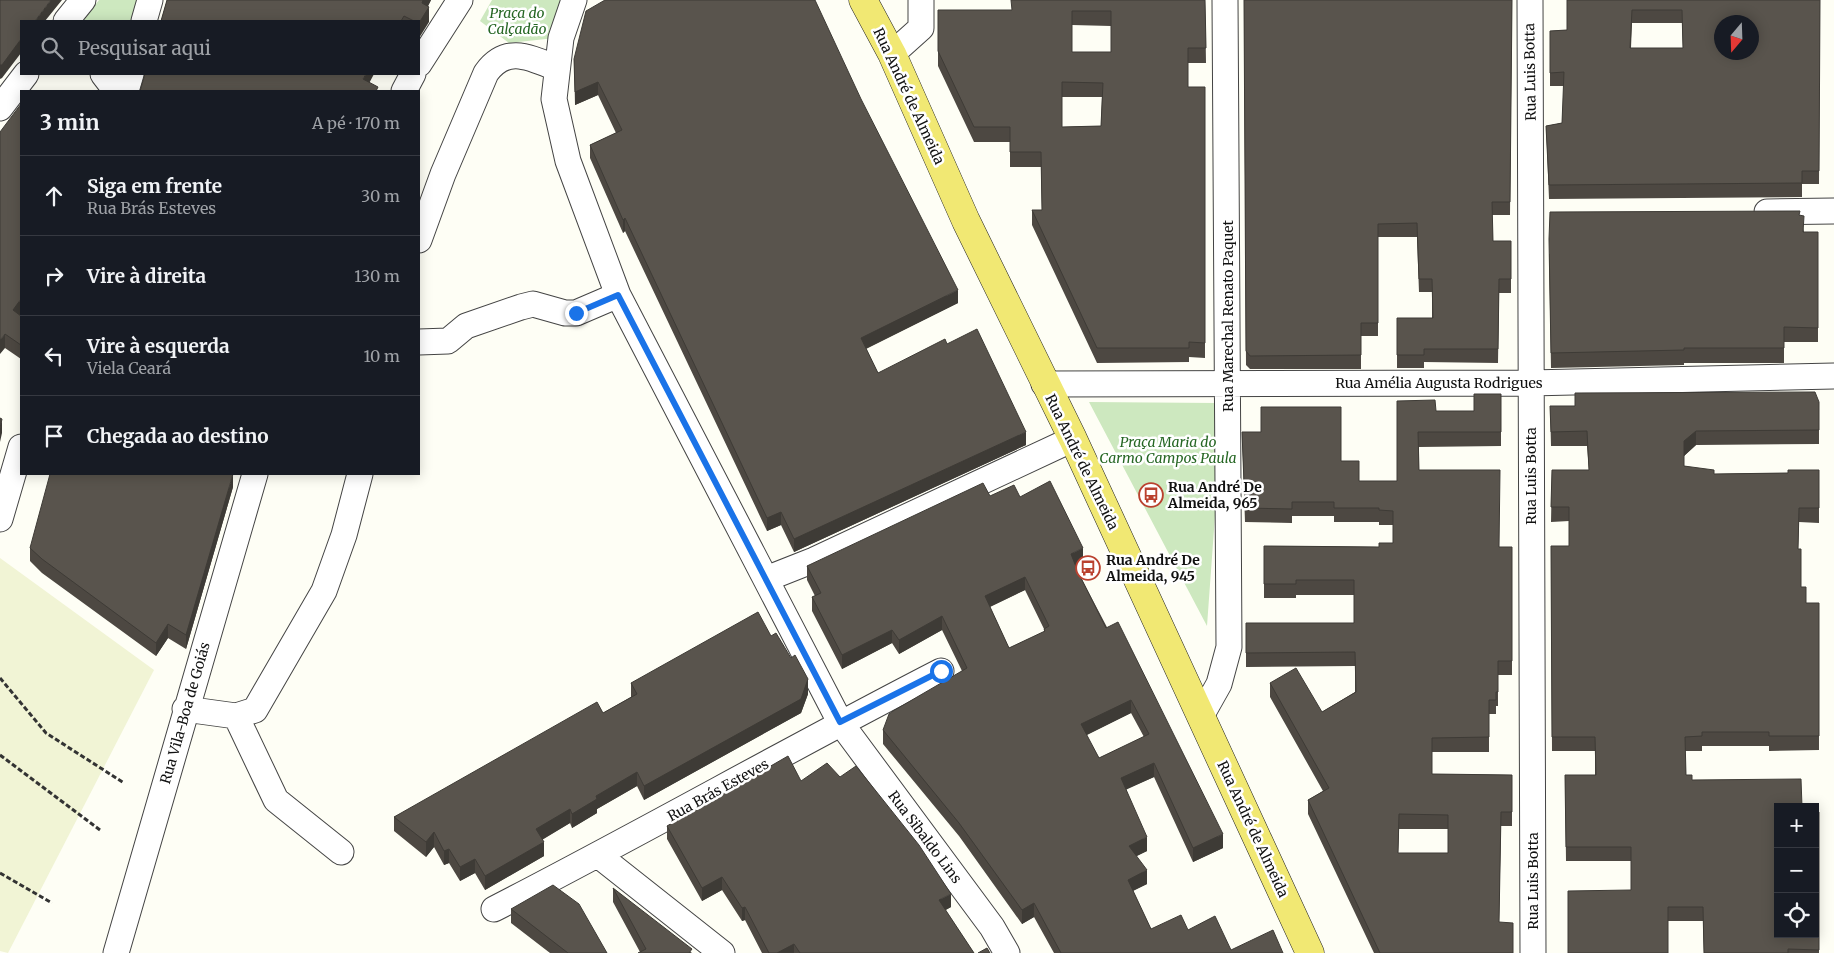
<!DOCTYPE html>
<html lang="pt">
<meta charset="utf-8">
<style>
:root{--surface:#171b24;--page:#242831;--text:#f1f3f6;--muted:#9ea1a6;--line:#363941}
body{margin:0;font-family:Merriweather,serif;background:var(--page);color:var(--text)}
.controls{position:absolute;right:15px;bottom:15px;display:grid;overflow:hidden;border-radius:0px;box-shadow:0 2px 12px #0003}
.controls button{width:45px;height:45px;display:grid;place-items:center;padding:0;border:0;border-bottom:1px solid var(--line);background:var(--surface);color:var(--text);font:25px sans-serif}
.compass{position:absolute;left:1714px;top:15px;width:45px;height:45px;border-radius:50%;background:var(--surface);box-shadow:0 2px 12px #0003;rotate:199deg}
.stop{position:absolute;width:15px;height:15px;margin:-11px;border:4px solid #1a73e8;border-radius:50%;background:#fff}
.stop.end{background:#1a73e8;border-color:#fff;box-shadow:0 1px 5px #0008}
.list{margin:0;padding:0;list-style:none}
h2{display:flex;justify-content:space-between;align-items:center;height:65px;margin:0;padding:0 20px;font-size:21px}
h2 small{font-size:16px;font-weight:400;color:var(--muted)}
.list li{display:grid;grid-template-columns:32px 1fr auto;gap:15px;align-items:center;box-sizing:border-box;height:80px;padding:0 20px;border-top:1px solid var(--line)}
.list b{display:block;font-size:19px;white-space:nowrap}
.list p{margin:0;font-size:16px;white-space:nowrap;color:var(--muted)}
.list em{font-size:16px;font-style:normal;color:var(--muted)}
.icon{flex:none;width:28px;height:28px;fill:none;stroke:currentColor;stroke-width:2;stroke-linecap:round;stroke-linejoin:round}
.map{position:relative;flex:none;width:1834px;height:953px;overflow:hidden}
.search{position:absolute;background:var(--surface);box-shadow:0 2px 12px #0003;left:20px;top:20px;width:400px;height:55px;display:flex;align-items:center;gap:12px;box-sizing:border-box;padding:0 18px;border-radius:0px;color:var(--muted);font-size:19px}
.panel{position:absolute;background:var(--surface);box-shadow:0 2px 12px #0003;left:20px;top:90px;width:400px;height:385px;border-radius:0px}
.map>svg:first-child{display:block}
.farmland{fill:#f1f4d5}
.green{fill:#cde8bf}
.lines{fill:none;stroke-linecap:round;stroke-linejoin:round}
.minor-casing{stroke:#444;stroke-width:27}
.major-casing{stroke:#222;stroke-width:29}
.path{stroke:#333;stroke-width:3;stroke-dasharray:5 2.5;stroke-linecap:butt}
.minor{stroke:#fff;stroke-width:25}
.major{stroke:#f1e873;stroke-width:28}
.wall{fill:#4d4842;fill-rule:evenodd}
.shaded-wall{fill:#3e3b36}
.building{fill:#59544d;stroke:#3e3b36;fill-rule:evenodd}
.route{stroke:#1a73e8;stroke-width:6}
.labels{text-anchor:middle;stroke-width:5;stroke-linejoin:round;paint-order:stroke}
.park-label{font-size:14px;font-style:italic;fill:#256623;stroke:#fff}
.street-label{font-size:14px;fill:#111;stroke:#fff}
.poi-label{font-size:14px;font-weight:bold;fill:#111;stroke:#fff;text-anchor:start}
</style>
<div class="map">
<svg width="1834" height="953" viewBox="0 0 1834 953">
<rect width="100%" height="100%" fill="#fefef5"/>
<path class="farmland" d="M 0,558 L 154,670 L 8,953 L 0,951 Z"/>
<path class="green" d="M 99,0 L 143,0 L 137,21 L 82,21 Z
M 492,0 L 569,0 L 555,38 L 509,43 L 480,21 Z
M 1089,402 L 1216,403 L 1217,488 L 1207,626 Z"/>
<g class="lines">
<g class="minor-casing">
<path id="minor" d="M 574,0 L 561,38 L 554,99 L 568,161 L 618,295 L 840,722 L 992,927 L 1007,953
M 1530,0 L 1533,953
M 66,21 L 83,0
M 144,21 L 150,0
M 892,54 L 921,28 L 921,0
M 419,64 L 460,0
M 103,74 L 116,91
M 126,91 L 131,74
M 404,91 L 413,74
M 0,108 L 26,74
M 1767,212 L 1834,211
M 419,240 L 443,174 L 486,73 C 506,45 529,57 556,68
M 419,342 L 448,341 L 466,326 L 521,307 L 533,304 L 565,313 L 576,313 L 618,295
M 1044,384 L 1530,383 L 1834,376
M 0,519 L 21,447
M 766,579 L 814,560 L 1073,439
M 185,709 L 236,716 L 255,710 L 324,591 L 344,535 L 360,474
M 236,716 L 276,800 L 341,852
M 1201,716 L 1219,684 L 1229,647 L 1225,0
M 598,855 L 722,953
M 494,909 C 644,832 791,748 941,671
M 116,953 L 255,474"/>
</g>
<g class="major-casing">
<path id="major" d="M 863,0 L 892,54 L 966,221 L 1073,439 L 1310,953"/>
</g>
<path class="path" d="M 0,678 L 46,733 L 124,783
M 0,755 L 100,830
M 0,873 L 52,903"/>
<use href="#minor" class="minor"/>
<use href="#major" class="major"/>
</g>
<path class="wall" d="M 167,0 L 431,0 L 428,6 L 429,22 L 161,21 Z
M 1205,0 L 1206,63 L 1188,63 L 1188,87 L 1205,87 L 1205,358 L 1189,357 L 1189,362 L 1097,363 L 1032,225 L 1032,210 L 1042,210 L 1041,167 L 1010,167 L 1010,142 L 974,142 L 938,66 L 938,10 L 1011,10 ZM 1072,25 L 1111,26 L 1111,52 L 1072,52 ZM 1062,97 L 1102,97 L 1101,126 L 1062,127 Z
M 1244,0 L 1512,0 L 1510,215 L 1492,215 L 1493,241 L 1511,279 L 1511,293 L 1499,293 L 1498,363 L 1424,362 L 1424,368 L 1397,368 L 1397,318 L 1432,318 L 1432,292 L 1419,292 L 1417,237 L 1378,237 L 1378,336 L 1361,336 L 1361,369 L 1250,369 L 1246,365 Z
M 1567,0 L 1820,0 L 1819,184 L 1802,184 L 1802,197 L 1549,199 L 1546,126 L 1562,123 L 1564,86 L 1550,86 L 1550,31 L 1567,30 ZM 1632,23 L 1682,23 L 1683,48 L 1631,48 Z
M 574,59 L 958,303 L 866,349 L 878,373 L 947,344 L 1026,445 L 794,552 L 781,525 L 767,531 L 625,231 L 623,233 L 590,158 L 590,145 L 616,133 L 598,95 L 575,105 Z
M 0,132 L 20,315 L 21,316 L 21,359 L 5,348 Z
M 1800,215 L 1804,232 L 1818,232 L 1818,342 L 1784,342 L 1784,363 L 1684,363 L 1684,365 L 1551,368 L 1549,254 Z
M 1501,394 L 1501,446 L 1419,447 L 1419,470 L 1499,547 L 1512,547 L 1512,675 L 1498,675 L 1498,706 L 1496,706 L 1496,714 L 1489,714 L 1489,752 L 1432,752 L 1432,774 L 1512,775 L 1512,826 L 1501,826 L 1499,922 L 1513,953 L 1374,953 L 1308,814 L 1308,800 L 1323,791 L 1270,697 L 1270,683 L 1322,712 L 1355,692 L 1355,666 L 1246,667 L 1246,623 L 1354,623 L 1354,595 L 1296,595 L 1296,598 L 1264,598 L 1264,546 L 1379,547 L 1393,543 L 1393,525 L 1379,525 L 1379,522 L 1334,522 L 1334,516 L 1292,516 L 1292,523 L 1245,522 L 1242,432 L 1341,461 L 1359,481 L 1397,481 L 1397,401 L 1436,411 L 1474,411 ZM 1399,829 L 1448,829 L 1448,853 L 1398,853 Z
M 1819,402 L 1819,444 L 1696,445 L 1684,456 L 1684,466 L 1714,474 L 1788,473 L 1819,470 L 1819,523 L 1799,522 L 1798,549 L 1801,587 L 1806,603 L 1819,603 L 1819,750 L 1769,751 L 1769,746 L 1702,746 L 1702,751 L 1685,751 L 1686,775 L 1692,780 L 1778,934 L 1819,812 L 1819,953 L 1704,953 L 1703,921 L 1668,921 L 1631,890 L 1631,861 L 1566,861 L 1565,775 L 1595,775 L 1595,751 L 1552,751 L 1551,546 L 1569,546 L 1569,521 L 1551,522 L 1552,470 L 1589,470 L 1587,446 L 1551,446 L 1550,406 L 1575,406 Z
M 233,487 L 186,649 L 168,638 L 156,656 L 42,573 L 30,561 L 30,548 Z
M 990,496 L 1020,497 L 1083,562 L 1075,565 L 1078,572 L 1223,848 L 1193,862 L 1154,777 L 1126,789 L 1147,851 L 1136,856 L 1147,884 L 1133,891 L 1151,929 L 1188,930 L 1231,950 L 1283,953 L 1054,953 L 1034,917 L 1022,924 L 959,836 L 883,744 L 883,730 L 962,671 L 942,630 L 899,654 L 892,643 L 842,669 L 812,611 L 812,597 L 815,596 L 807,580 L 807,566 ZM 1025,590 L 1044,629 L 1044,632 L 1009,648 L 990,607 ZM 1131,713 L 1144,737 L 1099,758 L 1086,735 Z
M 771,636 L 808,694 L 801,713 L 644,800 L 637,786 L 597,809 L 597,813 L 572,828 L 570,823 L 542,840 L 544,856 L 485,890 L 475,873 L 460,881 L 449,863 L 444,865 L 434,847 L 426,857 L 394,831 L 394,817 L 603,713 L 631,697 L 631,683 Z
M 801,781 L 951,907 L 945,910 L 974,953 L 762,953 L 745,920 L 742,921 L 722,890 L 702,901 L 667,839 L 667,826 Z
M 613,888 L 692,953 L 640,952 L 613,902 Z
M 511,909 L 607,953 L 550,953 L 511,923 Z"/>
<path class="shaded-wall" d="M 51,0 L 62,0 L 45,21 L 35,21 Z
M 423,0 L 431,0 L 422,18 L 422,3 Z
M 429,7 L 429,22 L 419,38 L 419,23 Z
M 21,39 L 21,53 L 2,78 L 0,79 L 0,65 Z
M 366,74 L 374,74 L 365,91 L 363,79 Z
M 598,82 L 598,95 L 575,105 L 575,92 Z
M 625,218 L 625,231 L 623,233 L 623,220 Z
M 958,290 L 958,303 L 861,351 L 861,338 Z
M 21,299 L 21,313 L 13,324 L 13,310 Z
M 5,334 L 5,348 L 0,354 L 0,340 Z
M 2,419 L 2,433 L 0,442 L 0,428 Z
M 1696,431 L 1696,445 L 1684,456 L 1684,441 Z
M 1026,432 L 1026,445 L 794,552 L 794,539 Z
M 233,474 L 233,487 L 186,649 L 186,635 Z
M 781,512 L 781,525 L 767,531 L 767,518 Z
M 1083,548 L 1083,562 L 1071,568 L 1071,554 Z
M 1025,577 L 1025,590 L 985,609 L 985,596 Z
M 942,616 L 942,630 L 899,654 L 899,640 Z
M 168,624 L 168,638 L 156,656 L 156,643 Z
M 892,630 L 892,643 L 842,669 L 842,655 Z
M 808,679 L 808,694 L 801,713 L 644,800 L 644,786 Z
M 1131,700 L 1131,713 L 1081,738 L 1081,724 Z
M 1154,763 L 1154,777 L 1121,792 L 1121,778 Z
M 637,772 L 637,786 L 597,809 L 597,813 L 572,828 L 572,814 L 596,796 Z
M 570,809 L 570,823 L 536,843 L 536,829 Z
M 434,832 L 434,847 L 426,857 L 426,842 Z
M 1223,834 L 1223,848 L 1193,862 L 1193,848 Z
M 1147,837 L 1147,851 L 1129,860 L 1129,846 Z
M 544,842 L 544,856 L 485,890 L 485,876 Z
M 449,849 L 449,863 L 444,865 L 444,851 Z
M 475,859 L 475,873 L 460,881 L 460,867 Z
M 1147,870 L 1147,884 L 1128,893 L 1128,880 Z
M 722,877 L 722,890 L 702,901 L 702,888 Z
M 951,894 L 951,907 L 939,914 L 939,900 Z
M 1034,903 L 1034,917 L 1022,924 L 1022,910 Z
M 745,907 L 745,920 L 742,921 L 742,908 Z
M 794,944 L 794,953 L 777,953 Z"/>
<path class="building" d="M 0,0 L 51,0 L 35,21 L 21,21 L 21,39 L 2,65 L 0,65 Z
M 167,0 L 423,0 L 422,3 L 429,7 L 419,23 L 419,21 L 414,21 L 404,16 L 401,21 L 161,21 Z
M 605,0 L 815,0 L 861,99 L 958,290 L 861,338 L 878,373 L 945,339 L 947,344 L 977,329 L 1026,432 L 794,539 L 781,512 L 767,518 L 625,218 L 623,220 L 590,145 L 622,130 L 598,82 L 575,92 L 574,59 L 586,11 Z
M 1011,0 L 1205,0 L 1206,48 L 1188,48 L 1188,87 L 1205,87 L 1205,343 L 1189,342 L 1189,348 L 1097,348 L 1032,210 L 1042,210 L 1041,152 L 1010,152 L 1010,127 L 974,127 L 938,51 L 938,10 L 1012,10 ZM 1072,11 L 1111,11 L 1111,52 L 1072,52 ZM 1062,82 L 1103,83 L 1101,126 L 1062,127 Z
M 1244,0 L 1512,0 L 1510,202 L 1492,202 L 1493,241 L 1511,241 L 1511,279 L 1499,279 L 1498,349 L 1424,349 L 1424,355 L 1397,355 L 1397,318 L 1433,318 L 1432,279 L 1419,279 L 1417,223 L 1378,224 L 1378,323 L 1361,323 L 1361,355 L 1250,356 L 1246,351 Z
M 1567,0 L 1820,0 L 1819,171 L 1802,171 L 1802,183 L 1549,185 L 1546,126 L 1562,123 L 1564,72 L 1550,73 L 1550,31 L 1567,30 ZM 1632,10 L 1682,10 L 1683,48 L 1630,48 ZM 1722,22 L 1752,22 L 1752,52 L 1722,52 Z
M 145,74 L 366,74 L 363,79 L 378,87 L 376,91 L 140,91 Z
M 21,104 L 21,299 L 13,310 L 21,316 L 21,345 L 5,334 L 0,340 L 0,132 Z
M 1800,211 L 1799,215 L 1804,216 L 1803,232 L 1818,232 L 1818,328 L 1784,327 L 1784,348 L 1684,348 L 1684,350 L 1551,353 L 1549,239 L 1550,212 Z
M 1815,392 L 1819,402 L 1819,430 L 1696,431 L 1684,441 L 1684,466 L 1714,470 L 1714,474 L 1788,473 L 1788,470 L 1819,470 L 1819,508 L 1799,508 L 1798,549 L 1801,549 L 1801,587 L 1806,587 L 1806,603 L 1819,603 L 1819,736 L 1769,736 L 1769,732 L 1702,732 L 1702,736 L 1685,737 L 1686,775 L 1692,775 L 1692,780 L 1801,779 L 1802,807 L 1778,807 L 1778,934 L 1815,934 L 1815,812 L 1819,812 L 1819,950 L 1788,949 L 1788,953 L 1704,953 L 1703,907 L 1668,907 L 1668,953 L 1568,953 L 1568,891 L 1631,890 L 1631,847 L 1566,847 L 1565,775 L 1596,775 L 1595,737 L 1552,737 L 1551,546 L 1569,546 L 1569,507 L 1551,507 L 1552,470 L 1589,470 L 1587,431 L 1551,432 L 1550,406 L 1575,406 L 1575,393 Z
M 1474,394 L 1501,394 L 1501,432 L 1418,432 L 1419,470 L 1500,470 L 1499,547 L 1512,547 L 1512,661 L 1498,661 L 1498,692 L 1496,692 L 1496,700 L 1489,700 L 1489,737 L 1432,738 L 1432,774 L 1512,775 L 1512,812 L 1501,812 L 1499,922 L 1513,923 L 1513,953 L 1380,953 L 1308,800 L 1329,788 L 1270,683 L 1296,668 L 1322,712 L 1356,692 L 1355,652 L 1246,653 L 1246,623 L 1354,623 L 1354,580 L 1296,580 L 1296,584 L 1264,584 L 1264,546 L 1379,547 L 1379,543 L 1393,543 L 1393,511 L 1379,510 L 1379,508 L 1334,508 L 1334,502 L 1292,502 L 1292,509 L 1245,508 L 1242,432 L 1261,432 L 1261,407 L 1341,407 L 1341,461 L 1359,461 L 1359,481 L 1397,481 L 1397,401 L 1435,400 L 1436,411 L 1474,411 ZM 1399,814 L 1448,815 L 1448,853 L 1398,853 Z
M 0,418 L 2,419 L 0,428 Z
M 50,474 L 233,474 L 186,635 L 168,624 L 156,643 L 42,559 L 30,548 Z
M 1050,481 L 1083,548 L 1071,554 L 1078,572 L 1106,628 L 1118,622 L 1223,834 L 1193,848 L 1154,763 L 1121,778 L 1147,837 L 1129,846 L 1147,870 L 1128,880 L 1151,929 L 1181,915 L 1188,930 L 1215,916 L 1231,950 L 1273,930 L 1283,953 L 1061,953 L 1034,903 L 1022,910 L 959,823 L 883,730 L 889,714 L 893,711 L 967,668 L 942,616 L 899,640 L 892,630 L 842,655 L 812,597 L 821,593 L 807,566 L 983,483 L 990,496 L 1014,485 L 1020,497 ZM 1025,577 L 1049,626 L 1044,629 L 1045,631 L 1009,648 L 985,596 ZM 1131,700 L 1149,734 L 1099,758 L 1081,724 Z
M 758,612 L 771,636 L 776,633 L 791,658 L 795,655 L 808,679 L 801,699 L 644,786 L 637,772 L 596,796 L 597,799 L 572,814 L 570,809 L 536,829 L 544,842 L 485,876 L 475,859 L 460,867 L 449,849 L 444,851 L 434,832 L 426,842 L 394,817 L 597,702 L 603,713 L 637,694 L 631,683 Z
M 788,756 L 801,781 L 827,763 L 840,777 L 856,766 L 919,845 L 951,894 L 939,900 L 974,953 L 800,953 L 794,944 L 777,953 L 769,953 L 745,907 L 742,908 L 722,877 L 702,888 L 667,826 Z
M 553,885 L 579,904 L 607,953 L 568,953 L 511,909 Z
M 613,888 L 692,949 L 689,953 L 638,953 L 646,949 Z
M 987,948 L 990,953 L 978,953 Z"/>
<g class="lines">
<path class="route" d="M 576,313 L 618,295 L 840,722 L 941,671"/>
</g>
<defs>
<g id="bus-ring" transform="scale(1.25)"><circle r="9.5" fill="#fff" stroke="#ba412f" stroke-width="1.5"/><path d="M-5-6H5V4H4V6H2V4H-2V6H-4V4H-5ZM-3.5-4V0h7V-4ZM-3.5 1.2v1.5H-2V1.2ZM2 1.2v1.5H3.5V1.2Z" fill="#ba412f"/></g>
</defs>
<g fill-rule="evenodd">
<use href="#bus-ring" x="1151" y="495"/>
<use href="#bus-ring" x="1088" y="568"/>
</g>
<g class="labels">
<g class="park-label">
<text x="517" y="18">Praça do<tspan x="517" dy="16">Calçadão</tspan></text>
<text x="1168" y="447">Praça Maria do<tspan x="1168" dy="16">Carmo Campos Paula</tspan></text>
</g>
<g class="street-label">
<text transform="translate(1530 72) rotate(-91)" y="5">Rua Luis Botta</text>
<text transform="translate(909 96) rotate(65)" y="5">Rua André de Almeida</text>
<text transform="translate(1228 316) rotate(-90)" y="5">Rua Marechal Renato Paquet</text>
<text x="1439" y="388">Rua Amélia Augusta Rodrigues</text>
<text transform="translate(1082 462) rotate(64)" y="5">Rua André de Almeida</text>
<text transform="translate(1531 476) rotate(-90)" y="5">Rua Luis Botta</text>
<text transform="translate(185 713) rotate(-74)" y="5">Rua Vila-Boa de Goiás</text>
<text transform="translate(718 790) rotate(-29)" y="5">Rua Brás Esteves</text>
<text transform="translate(1253 829) rotate(65)" y="5">Rua André de Almeida</text>
<text transform="translate(925 837) rotate(53)" y="5">Rua Sibaldo Lins</text>
<text transform="translate(1533 881) rotate(-90)" y="5">Rua Luis Botta</text>
</g>
<g class="poi-label">
<text x="1168" y="492">Rua André De<tspan x="1168" dy="16">Almeida, 965</tspan></text>
<text x="1106" y="565">Rua André De<tspan x="1106" dy="16">Almeida, 945</tspan></text>
</g>
</g>
</svg>
<div class="controls">
<button>+</button>
<button>−</button>
<button><svg class="icon" aria-label="locate" viewBox="0 0 24 24"><circle cx="12" cy="12" r="6"/><path d="M12 2v4M12 18v4M2 12h4M18 12h4"/></svg></button>
</div>
<svg class="compass" viewBox="-18 -18 36 36"><path d="M0-13l5 13h-10z" fill="#e53935"/><path d="M0 13l5-13h-10z" fill="#9ea1a6"/></svg>
<div class="stop" style="left:941px;top:671px"></div>
<div class="stop end" style="left:576px;top:313px"></div>
<div class="search"><svg class="icon" aria-label="search" viewBox="0 0 24 24"><circle cx="10" cy="10" r="6"/><path d="M15 15l6 6"/></svg>Pesquisar aqui</div>
<section class="panel">
<h2>3 min<small>A pé · 170 m</small></h2>
<ul class="list">
<li><svg class="icon" aria-label="ahead" viewBox="0 0 24 24"><path d="M12 20V5M6 11l6-6 6 6"/></svg><div><b>Siga em frente</b><p>Rua Brás Esteves</p></div><em>30 m</em></li>
<li><svg class="icon" aria-label="right" viewBox="0 0 24 24"><path d="M7 20v-9h11M14 6l5 5-5 5"/></svg><div><b>Vire à direita</b></div><em>130 m</em></li>
<li><svg class="icon" aria-label="left" viewBox="0 0 24 24"><path d="M17 20v-9H6M10 6l-5 5 5 5"/></svg><div><b>Vire à esquerda</b><p>Viela Ceará</p></div><em>10 m</em></li>
<li><svg class="icon" aria-label="arrive" viewBox="0 0 24 24"><path d="M6 21V4h12l-3 4 3 4H6"/></svg><div><b>Chegada ao destino</b></div></li>
</ul>
</section>
</div>
